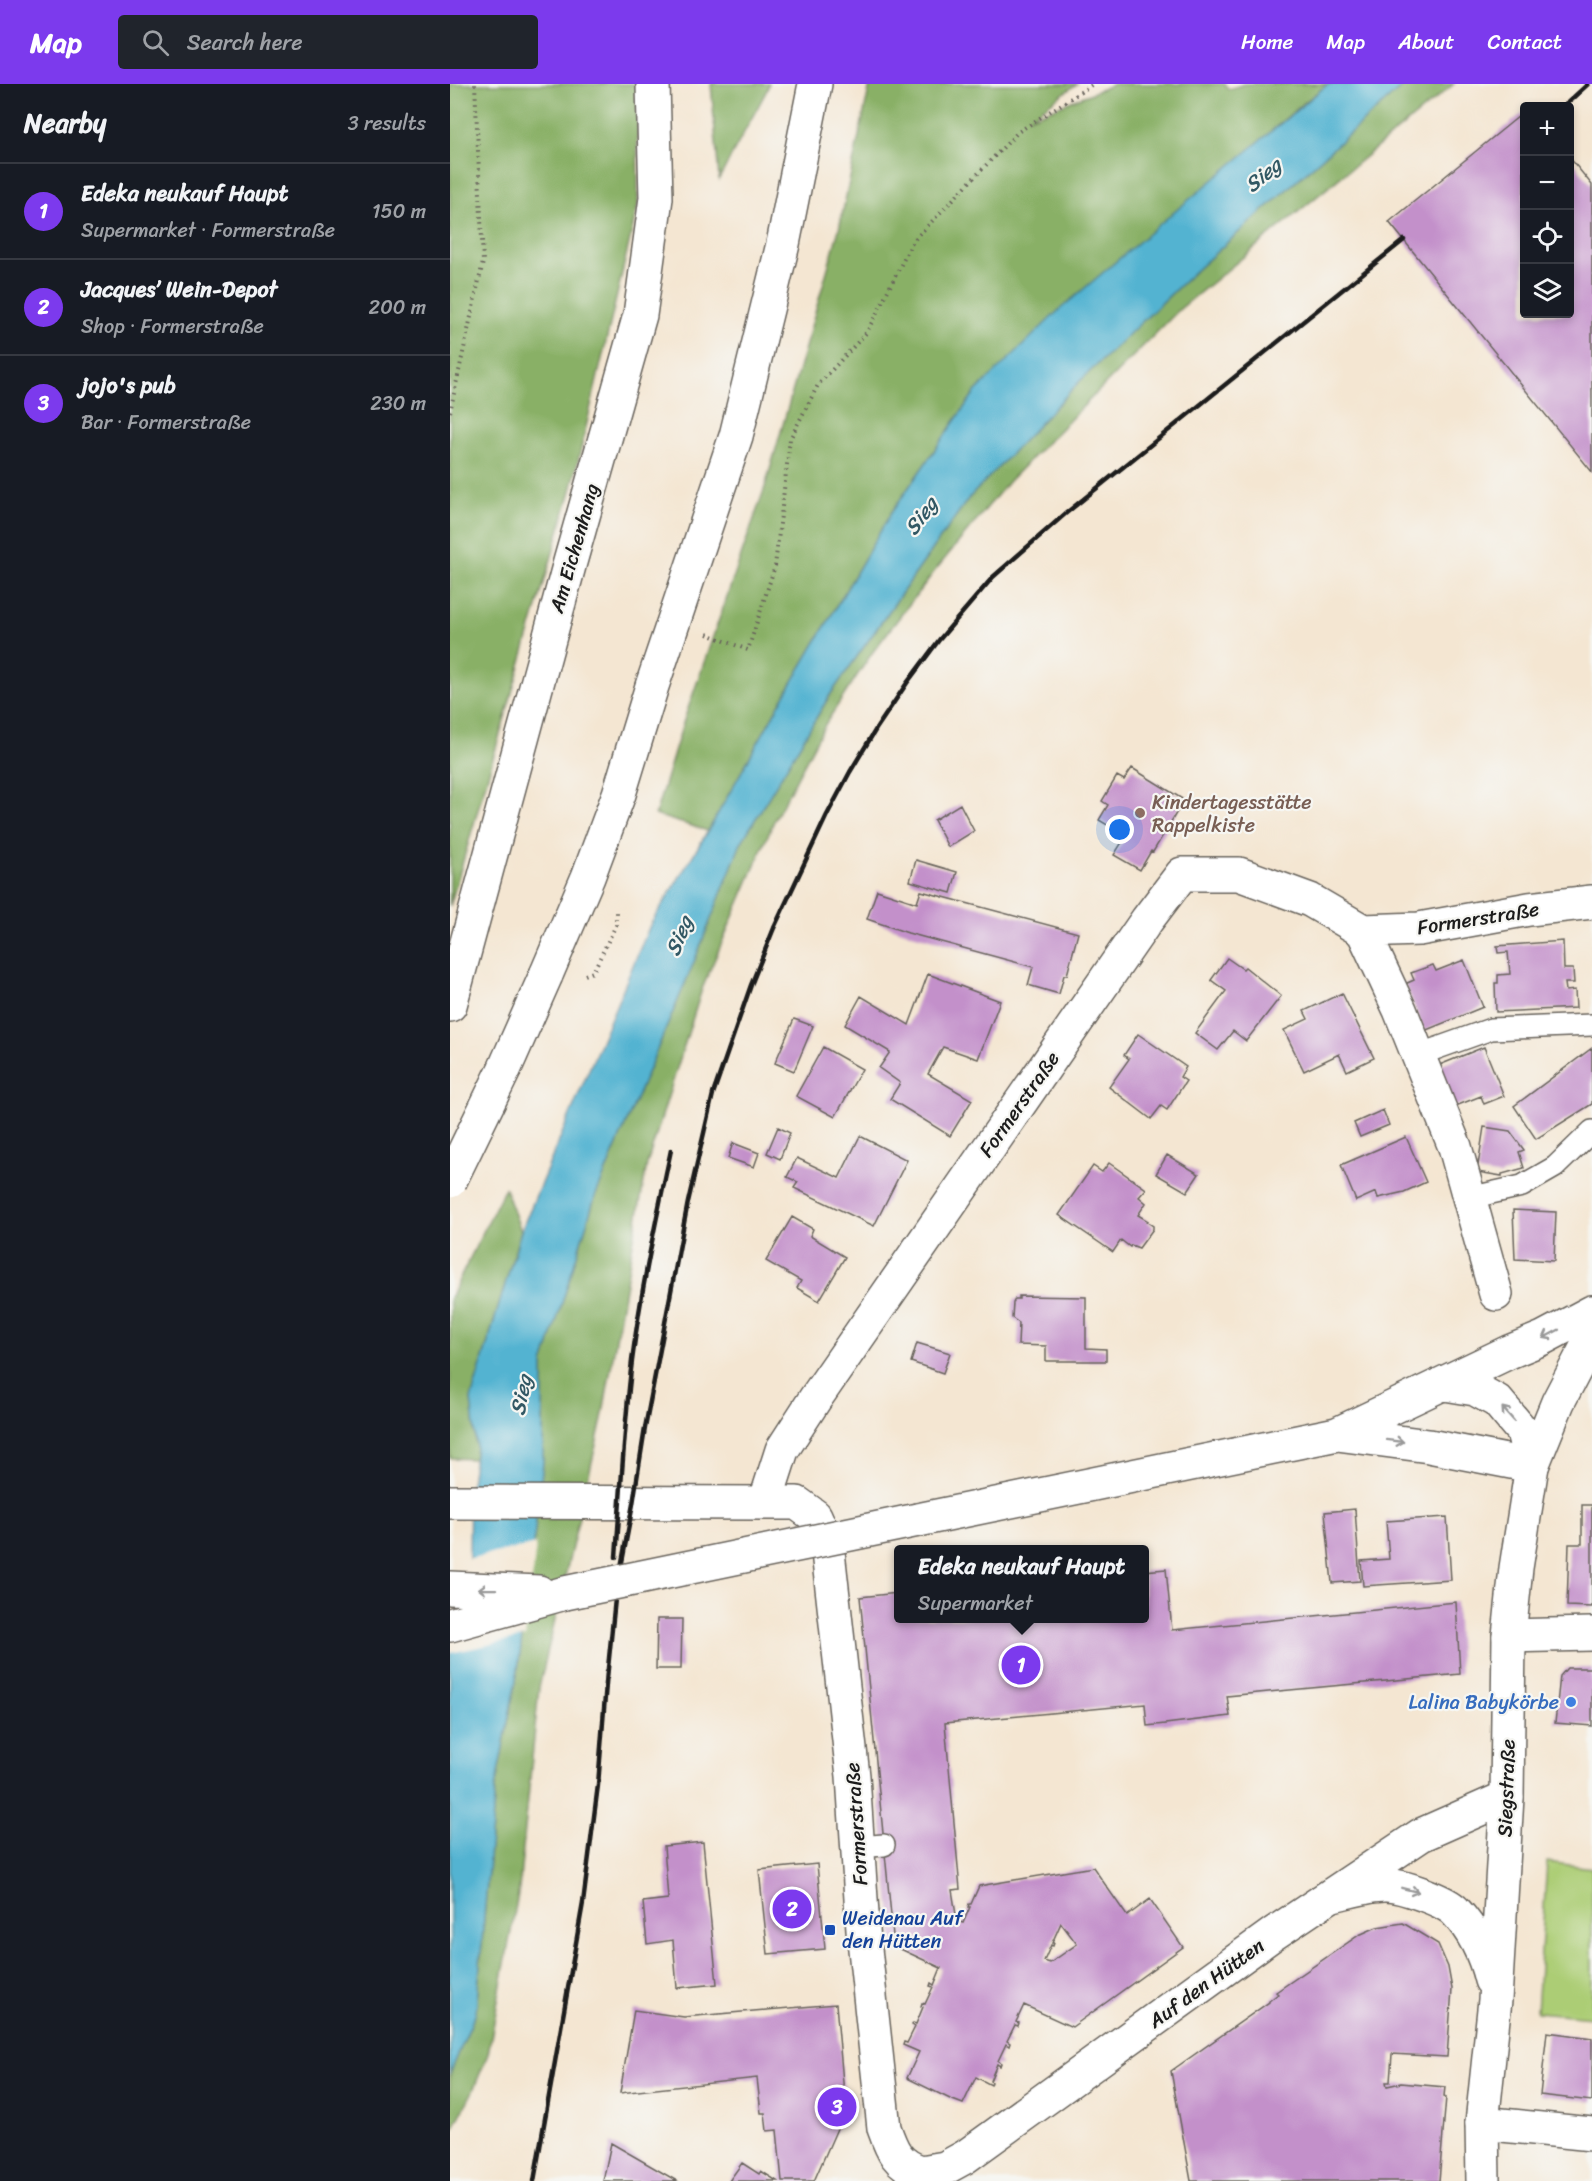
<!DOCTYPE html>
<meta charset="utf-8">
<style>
:root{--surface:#171b24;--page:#20242c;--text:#f1f3f6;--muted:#9ea1a6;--line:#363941;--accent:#7c3aed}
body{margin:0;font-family:Sriracha,sans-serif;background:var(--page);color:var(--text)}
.controls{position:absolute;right:18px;top:18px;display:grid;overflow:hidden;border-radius:6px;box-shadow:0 3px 9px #0003}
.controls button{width:54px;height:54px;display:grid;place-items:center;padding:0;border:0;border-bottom:2px solid var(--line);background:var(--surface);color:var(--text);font:30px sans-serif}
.you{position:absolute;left:670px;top:746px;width:21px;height:21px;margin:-15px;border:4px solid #fff;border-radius:50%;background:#1a73e8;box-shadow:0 0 0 9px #1a73e833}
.badge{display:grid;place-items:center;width:39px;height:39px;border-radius:50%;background:var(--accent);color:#fff;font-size:20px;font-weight:700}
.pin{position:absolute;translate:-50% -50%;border:3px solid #fff;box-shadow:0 2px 6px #0006}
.popup{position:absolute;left:444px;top:1461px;width:255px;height:78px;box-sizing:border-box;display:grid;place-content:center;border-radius:6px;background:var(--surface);filter:drop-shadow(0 2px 4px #0005);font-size:20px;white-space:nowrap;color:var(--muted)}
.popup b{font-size:22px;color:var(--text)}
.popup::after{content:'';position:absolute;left:50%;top:100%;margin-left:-12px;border:12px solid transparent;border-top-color:var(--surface)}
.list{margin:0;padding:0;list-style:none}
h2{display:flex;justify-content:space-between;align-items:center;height:78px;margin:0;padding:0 24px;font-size:26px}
h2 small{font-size:20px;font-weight:400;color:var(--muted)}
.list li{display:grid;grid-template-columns:39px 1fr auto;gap:18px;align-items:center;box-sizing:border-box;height:96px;padding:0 24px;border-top:2px solid var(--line)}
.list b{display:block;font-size:22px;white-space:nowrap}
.list p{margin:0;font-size:20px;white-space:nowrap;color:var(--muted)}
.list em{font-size:20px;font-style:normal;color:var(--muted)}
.icon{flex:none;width:33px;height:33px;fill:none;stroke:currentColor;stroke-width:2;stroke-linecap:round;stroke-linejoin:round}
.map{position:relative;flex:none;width:1142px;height:2097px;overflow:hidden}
header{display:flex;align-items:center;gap:36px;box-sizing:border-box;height:84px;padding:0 30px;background:var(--accent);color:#fff}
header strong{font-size:28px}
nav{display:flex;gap:33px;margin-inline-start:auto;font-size:21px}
.search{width:420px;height:54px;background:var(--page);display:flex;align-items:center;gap:15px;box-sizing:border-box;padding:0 21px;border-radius:6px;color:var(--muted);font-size:22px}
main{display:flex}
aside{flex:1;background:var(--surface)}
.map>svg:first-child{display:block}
.green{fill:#accd75;stroke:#647448;stroke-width:1.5}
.forest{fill:#89b066;stroke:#526641;stroke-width:1.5}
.water{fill:#52b3d1;stroke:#376876;stroke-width:1.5}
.pier{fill:#f4e6d2}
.building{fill:#c390ca;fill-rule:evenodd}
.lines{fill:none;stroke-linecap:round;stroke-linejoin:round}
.lane-casing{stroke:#68635c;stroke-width:24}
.street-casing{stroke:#68635c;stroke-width:36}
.secondary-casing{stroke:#68635c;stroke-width:36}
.primary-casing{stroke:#68635c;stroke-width:36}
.path{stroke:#68635c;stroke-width:4;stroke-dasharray:1.5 4.5;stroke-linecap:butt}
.lane{stroke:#fff;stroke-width:21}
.street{stroke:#fff;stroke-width:33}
.secondary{stroke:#fff;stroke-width:33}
.primary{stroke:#fff;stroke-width:33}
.rail{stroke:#1c1c1c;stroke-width:4.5}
.primary-bridge-casing{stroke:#68635c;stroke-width:36;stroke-linecap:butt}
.primary-bridge{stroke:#fff;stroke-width:33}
.oneway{stroke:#999}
.education-dot{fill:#8d6e63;stroke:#f6f6f2;stroke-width:2}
.shop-dot{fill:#3f7fe0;stroke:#f6f6f2;stroke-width:2}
.transit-dot{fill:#1a4fb4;stroke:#f6f6f2;stroke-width:2}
.labels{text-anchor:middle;stroke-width:4.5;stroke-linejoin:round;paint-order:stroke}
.street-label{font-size:20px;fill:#1c1c1c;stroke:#f6f6f2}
.education-label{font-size:20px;fill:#785e54;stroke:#f6f6f2;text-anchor:start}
.shop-label{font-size:20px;fill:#366cbe;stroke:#f6f6f2;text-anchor:end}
.transit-label{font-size:20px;fill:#164399;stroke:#f6f6f2;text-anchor:start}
.water-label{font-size:21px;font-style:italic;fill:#325864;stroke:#f6f6f2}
</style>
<header>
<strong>Map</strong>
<div class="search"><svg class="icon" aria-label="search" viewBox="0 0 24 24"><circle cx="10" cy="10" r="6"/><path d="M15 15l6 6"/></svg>Search here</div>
<nav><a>Home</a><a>Map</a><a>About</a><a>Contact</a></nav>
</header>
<main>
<aside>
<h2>Nearby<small>3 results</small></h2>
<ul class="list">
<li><span class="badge">1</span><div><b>Edeka neukauf Haupt</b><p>Supermarket · Formerstraße</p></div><em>150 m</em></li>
<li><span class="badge">2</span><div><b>Jacques’ Wein-Depot</b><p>Shop · Formerstraße</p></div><em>200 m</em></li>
<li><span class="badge">3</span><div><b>jojo's pub</b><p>Bar · Formerstraße</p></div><em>230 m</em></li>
</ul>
</aside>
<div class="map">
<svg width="1142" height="2097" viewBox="0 0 1142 2097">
<rect width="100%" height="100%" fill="#f6f6f2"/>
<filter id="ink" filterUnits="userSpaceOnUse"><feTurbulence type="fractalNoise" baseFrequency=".0167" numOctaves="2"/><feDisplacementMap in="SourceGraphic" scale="12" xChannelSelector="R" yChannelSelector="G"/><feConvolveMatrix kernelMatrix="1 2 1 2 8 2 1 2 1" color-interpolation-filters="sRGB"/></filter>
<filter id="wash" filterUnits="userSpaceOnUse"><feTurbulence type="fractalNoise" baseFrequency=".008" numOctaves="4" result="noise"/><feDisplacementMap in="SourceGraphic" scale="24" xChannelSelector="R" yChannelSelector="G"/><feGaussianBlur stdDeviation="1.35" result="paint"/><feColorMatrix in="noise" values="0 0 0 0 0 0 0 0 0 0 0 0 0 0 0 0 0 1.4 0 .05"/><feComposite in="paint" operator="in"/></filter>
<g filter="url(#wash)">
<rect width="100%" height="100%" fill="#f4e6d2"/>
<path class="green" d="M 1097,1778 L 1142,1784 L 1142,1933 L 1087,1928 Z"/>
<path class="forest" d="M 0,0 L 187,0 L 188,121 L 122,403 L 0,822 Z
M 261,0 L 319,0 L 317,6 L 269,95 Z
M 420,0 L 627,0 L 579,34 L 664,0 L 774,0 L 779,5 L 794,0 L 878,0 L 851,21 L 525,308 L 441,429 L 328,623 L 258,747 L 205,731 L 234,636 L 315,403 L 389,145 Z
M 955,0 L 1004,0 L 730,225 L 559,397 L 484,488 L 422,569 L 376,639 L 324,737 L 252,905 L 197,1080 L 152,1335 L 89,1604 L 69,1805 L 38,1970 L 22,2009 L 0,2051 L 0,1990 L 26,1928 L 45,1705 L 68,1586 L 93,1379 L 93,1280 L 145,1113 L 244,878 L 291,759 L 380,611 L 518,415 L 630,297 L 743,189 Z
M 55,1104 L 71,1147 L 21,1315 L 26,1363 L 24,1375 L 0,1374 L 0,1214 Z"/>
<path class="water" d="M 878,0 L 955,0 L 743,189 L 630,297 L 518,415 L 380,611 L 291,759 L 244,878 L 145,1113 L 93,1280 L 93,1379 L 68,1586 L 45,1705 L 26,1928 L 0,1990 L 0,1555 L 19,1475 L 20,1407 L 26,1363 L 21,1315 L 71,1147 L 200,841 L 258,747 L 328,623 L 441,429 L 525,308 L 609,226 L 711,139 Z"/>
<path class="pier" d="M 86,1460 L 75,1553 L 0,1569 L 0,1542 L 16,1475 Z"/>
<g id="blocks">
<path class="building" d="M 1074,28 L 1074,230 L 1120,230 L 1120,74 L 1142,101 L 1142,388 L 939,138 Z
M 682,684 L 734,716 L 703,768 L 701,767 L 690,786 L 664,771 L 676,752 L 649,736 L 658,721 L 652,717 L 667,692 L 674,696 Z
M 510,720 L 524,747 L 498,763 L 484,736 Z
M 466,776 L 507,788 L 501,809 L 460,797 Z
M 427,806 L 467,819 L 471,807 L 628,849 L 617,891 L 614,891 L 609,910 L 578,901 L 583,883 L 458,849 L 417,835 Z
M 1113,857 L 1114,885 L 1123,885 L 1124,899 L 1115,899 L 1116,907 L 1125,906 L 1126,924 L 1046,928 L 1045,899 L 1048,899 L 1048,891 L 1060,890 L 1058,868 L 1048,869 L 1047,862 Z
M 777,874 L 793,885 L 795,883 L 831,912 L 796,957 L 783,947 L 768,966 L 745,949 L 776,907 L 761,896 Z
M 1014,876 L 1033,923 L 974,947 L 955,900 L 964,896 L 961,889 L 983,881 L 986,887 Z
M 478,890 L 550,917 L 528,975 L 493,963 L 478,990 L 522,1016 L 500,1052 L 440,1015 L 450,999 L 429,984 L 440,968 L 395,941 L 411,912 L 459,941 Z
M 892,909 L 924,974 L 897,987 L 889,970 L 854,987 L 834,946 L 858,935 L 854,927 Z
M 344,935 L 363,942 L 344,987 L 325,979 Z
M 688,950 L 736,983 L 730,993 L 736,997 L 717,1026 L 711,1022 L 701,1035 L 659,1003 L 679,975 L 674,971 Z
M 373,963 L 412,985 L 385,1033 L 346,1012 Z
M 1034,963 L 1054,1012 L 1034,1020 L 1031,1012 L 1003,1023 L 987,982 Z
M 1142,964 L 1142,1020 L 1086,1055 L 1064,1022 Z
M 933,1026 L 939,1041 L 910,1053 L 904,1039 Z
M 328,1043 L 340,1049 L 330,1075 L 317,1069 Z
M 1034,1043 L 1060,1047 L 1074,1066 L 1069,1068 L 1074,1084 L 1052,1090 L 1052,1092 L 1027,1088 Z
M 410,1052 L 457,1076 L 424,1142 L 344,1104 L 348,1098 L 337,1093 L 347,1074 L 389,1094 Z
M 956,1053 L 976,1098 L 954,1108 L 928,1114 L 926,1108 L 906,1117 L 891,1081 Z
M 283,1059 L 309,1069 L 304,1083 L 278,1074 Z
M 717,1071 L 749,1090 L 737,1108 L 706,1090 Z
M 659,1079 L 696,1105 L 689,1113 L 696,1119 L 688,1131 L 698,1137 L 697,1138 L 703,1142 L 703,1145 L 689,1164 L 681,1161 L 680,1163 L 671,1156 L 663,1168 L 609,1131 L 643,1082 L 652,1088 Z
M 1063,1126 L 1106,1128 L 1104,1177 L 1065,1175 Z
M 342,1133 L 363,1145 L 360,1152 L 395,1173 L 369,1217 L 347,1204 L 351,1197 L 316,1177 Z
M 569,1212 L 636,1213 L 636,1264 L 656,1265 L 656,1277 L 596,1277 L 596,1262 L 568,1261 L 569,1239 L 562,1234 L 563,1219 L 565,1215 L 569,1215 Z
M 467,1259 L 500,1269 L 493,1289 L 461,1278 Z
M 1132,1421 L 1142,1421 L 1142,1523 L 1117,1522 L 1119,1460 L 1132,1460 Z
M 905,1425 L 910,1497 L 882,1499 L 875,1428 Z
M 997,1433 L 1001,1496 L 913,1502 L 911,1477 L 939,1475 L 936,1437 Z
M 716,1485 L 722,1546 L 1006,1518 L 1010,1590 L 777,1612 L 780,1632 L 715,1640 L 697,1642 L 695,1620 L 495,1639 L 510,1805 L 502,1806 L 507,1837 L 513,1839 L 520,1823 L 518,1823 L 519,1820 L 521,1820 L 529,1802 L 643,1783 L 677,1832 L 700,1815 L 733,1863 L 622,1943 L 574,1921 L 566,1938 L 569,1939 L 568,1942 L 565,1941 L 557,1957 L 560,1959 L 559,1962 L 556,1960 L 548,1977 L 551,1979 L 550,1982 L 547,1980 L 540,1997 L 542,1998 L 541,2001 L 526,1993 L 513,2020 L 500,2015 L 457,1994 L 469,1968 L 453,1961 L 454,1958 L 457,1959 L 465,1943 L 462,1941 L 463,1939 L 466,1940 L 473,1923 L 471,1922 L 472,1919 L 475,1920 L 483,1903 L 480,1902 L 481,1899 L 484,1901 L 491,1884 L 444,1862 L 410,1513 L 448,1509 L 448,1534 L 694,1534 L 694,1487 ZM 611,1839 L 627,1860 L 600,1879 L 594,1877 L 601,1861 L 603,1862 L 604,1859 L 602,1859 Z
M 207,1535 L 232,1535 L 231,1585 L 206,1585 Z
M 1117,1584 L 1142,1584 L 1142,1642 L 1105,1639 L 1110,1592 Z
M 253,1758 L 267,1900 L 227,1904 L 223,1856 L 197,1860 L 193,1818 L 218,1815 L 214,1762 Z
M 367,1780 L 375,1865 L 318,1870 L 309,1786 Z
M 953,1839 L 988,1860 L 998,1883 L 1002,1905 L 997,1973 L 942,1970 L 940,1998 L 936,1998 L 937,2002 L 951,1999 L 995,2003 L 994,2012 L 996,2013 L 989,2097 L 741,2097 L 721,1987 L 819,1918 L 819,1917 L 828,1910 L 826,1908 L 909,1851 L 927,1843 Z
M 386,1920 L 396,2032 L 394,2031 L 389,2040 L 364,2097 L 332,2097 L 327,2046 L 317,2047 L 315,2029 L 311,2029 L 307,1994 L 170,2009 L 184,1926 L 234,1933 Z
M 1097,1948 L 1142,1954 L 1142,2017 L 1090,2011 Z
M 161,2059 L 227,2097 L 153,2097 Z
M 292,2079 L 309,2090 L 311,2087 L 327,2097 L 279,2097 Z"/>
</g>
</g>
<g filter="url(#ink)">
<use href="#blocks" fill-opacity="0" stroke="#68635c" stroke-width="1.5"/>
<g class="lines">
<g class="lane-casing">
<path id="lane" d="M 968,971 L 1041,945 L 1142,941
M 1019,1114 L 1072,1102 L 1105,1083 L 1142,1047
M 408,1763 L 434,1761"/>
</g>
<g class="street-casing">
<path id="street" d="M 913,847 L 950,926 L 1005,1063 L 1046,1210
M 0,921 L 120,478 L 190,231 L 206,114 L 203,0
M 0,1418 L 347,1419 L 365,1432 L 377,1459 L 403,1692 L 413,1846 L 434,2044 C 442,2067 447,2080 471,2088
M 315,1419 L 332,1366 L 365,1315 L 697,836 L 732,790 L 789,790 L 860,816 L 913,847 L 969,845 L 1079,825 L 1142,818
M 1059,1552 L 1142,1550
M 1032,2039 L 1142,2050
M 465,2097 L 471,2088 L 495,2084 L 515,2073 L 823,1850 L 971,1751 L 1057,1713"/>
</g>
<g class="secondary-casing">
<path id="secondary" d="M 882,1811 C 897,1808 922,1800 937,1801 C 953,1802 994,1816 1005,1827 C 1023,1846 1035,1871 1041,1896
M 1033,2097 L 1032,2039 L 1045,1916 L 1057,1713 L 1059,1552 L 1066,1484 L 1082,1382 L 1108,1318 L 1142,1253"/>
</g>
<g class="primary-casing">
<path id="primary" d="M 96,891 L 138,793 L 169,710 L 202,602 L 286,352 L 333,160 L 365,0
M 887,1350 L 979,1362 L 1082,1382 L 1073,1348 L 1047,1317 L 1025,1305 L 995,1300
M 468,1436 L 887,1350 L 1059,1268 L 1093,1254 L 1142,1228
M 0,1504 L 89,1508
M 0,1541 L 115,1509"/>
</g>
<path class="path" d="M 0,328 L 33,178 L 25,0
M 257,550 L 298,566 L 325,482 L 340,355 L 368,301 L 417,248 L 463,157 L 568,48 L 643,0
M 135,891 L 143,888 L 166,841 L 166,825"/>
<use href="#lane" class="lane"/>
<use href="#street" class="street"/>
<use href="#secondary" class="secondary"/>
<use href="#primary" class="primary"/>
<path class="rail" d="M 1114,22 L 1138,0
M 166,1473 C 171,1408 174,1342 182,1277 C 191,1206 206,1136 221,1066
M 157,1594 L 165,1515 L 183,1420 L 195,1344 L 238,1118 L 263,1010 L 301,901 L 324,844 L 377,731 L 400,688 L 426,645 L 457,599 L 489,556 L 543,493 L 615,430 L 954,156
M 84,2097 L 133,1819 L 148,1701 L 157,1587"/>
<g class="primary-bridge-casing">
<path id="primary-bridge" d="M 0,1097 L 54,986 L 96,891
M 115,1509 L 468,1436"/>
</g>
<use href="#primary-bridge" class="primary-bridge"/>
</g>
<defs><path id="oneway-shaft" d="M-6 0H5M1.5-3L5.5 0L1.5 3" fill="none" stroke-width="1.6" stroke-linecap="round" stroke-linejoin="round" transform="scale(1.5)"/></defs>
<g class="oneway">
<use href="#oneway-shaft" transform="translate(1101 1250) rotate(152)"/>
<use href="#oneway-shaft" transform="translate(1058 1330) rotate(-131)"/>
<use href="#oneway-shaft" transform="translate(945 1357) rotate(7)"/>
<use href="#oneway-shaft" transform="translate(37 1505) rotate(-179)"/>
<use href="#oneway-shaft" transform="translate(960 1806) rotate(14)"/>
</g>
</g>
<circle class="education-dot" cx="690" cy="729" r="6"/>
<circle class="shop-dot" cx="1121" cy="1618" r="6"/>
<rect class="transit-dot" x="374" y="1840" width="12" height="12" rx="3"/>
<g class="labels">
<g class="street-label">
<text transform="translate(124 464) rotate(-74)" y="7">Am Eichenhang</text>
<text transform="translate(1028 834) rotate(-9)" y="7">Formerstraße</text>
<text transform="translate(569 1020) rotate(-55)" y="7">Formerstraße</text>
<text transform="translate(1056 1704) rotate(-88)" y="7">Siegstraße</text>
<text transform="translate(406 1740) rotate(-94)" y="7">Formerstraße</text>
<text transform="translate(756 1899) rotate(-36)" y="7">Auf den Hütten</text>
</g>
<g class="education-label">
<text x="702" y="725">Kindertagesstätte<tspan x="702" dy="23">Rappelkiste</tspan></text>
</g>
<g class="shop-label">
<text x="1109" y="1625">Lalina Babykörbe</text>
</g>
<g class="transit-label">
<text x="392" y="1841">Weidenau Auf<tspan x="392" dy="23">den Hütten</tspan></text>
</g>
<g class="water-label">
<text transform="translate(813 91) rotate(-40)" y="7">Sieg</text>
<text transform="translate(471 432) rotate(-54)" y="7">Sieg</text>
<text transform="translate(229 852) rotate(-68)" y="7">Sieg</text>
<text transform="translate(71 1311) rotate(-79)" y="7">Sieg</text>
</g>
</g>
</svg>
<div class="controls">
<button>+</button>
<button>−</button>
<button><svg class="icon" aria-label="locate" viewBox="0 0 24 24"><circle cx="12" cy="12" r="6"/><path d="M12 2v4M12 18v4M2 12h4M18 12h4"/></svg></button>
<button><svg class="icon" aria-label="layers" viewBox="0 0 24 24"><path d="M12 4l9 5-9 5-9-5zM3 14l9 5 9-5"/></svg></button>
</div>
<div class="you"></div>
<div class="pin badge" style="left:571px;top:1581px">1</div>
<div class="popup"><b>Edeka neukauf Haupt</b>Supermarket</div>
<div class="pin badge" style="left:342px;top:1825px">2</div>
<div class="pin badge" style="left:387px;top:2023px">3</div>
</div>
</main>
